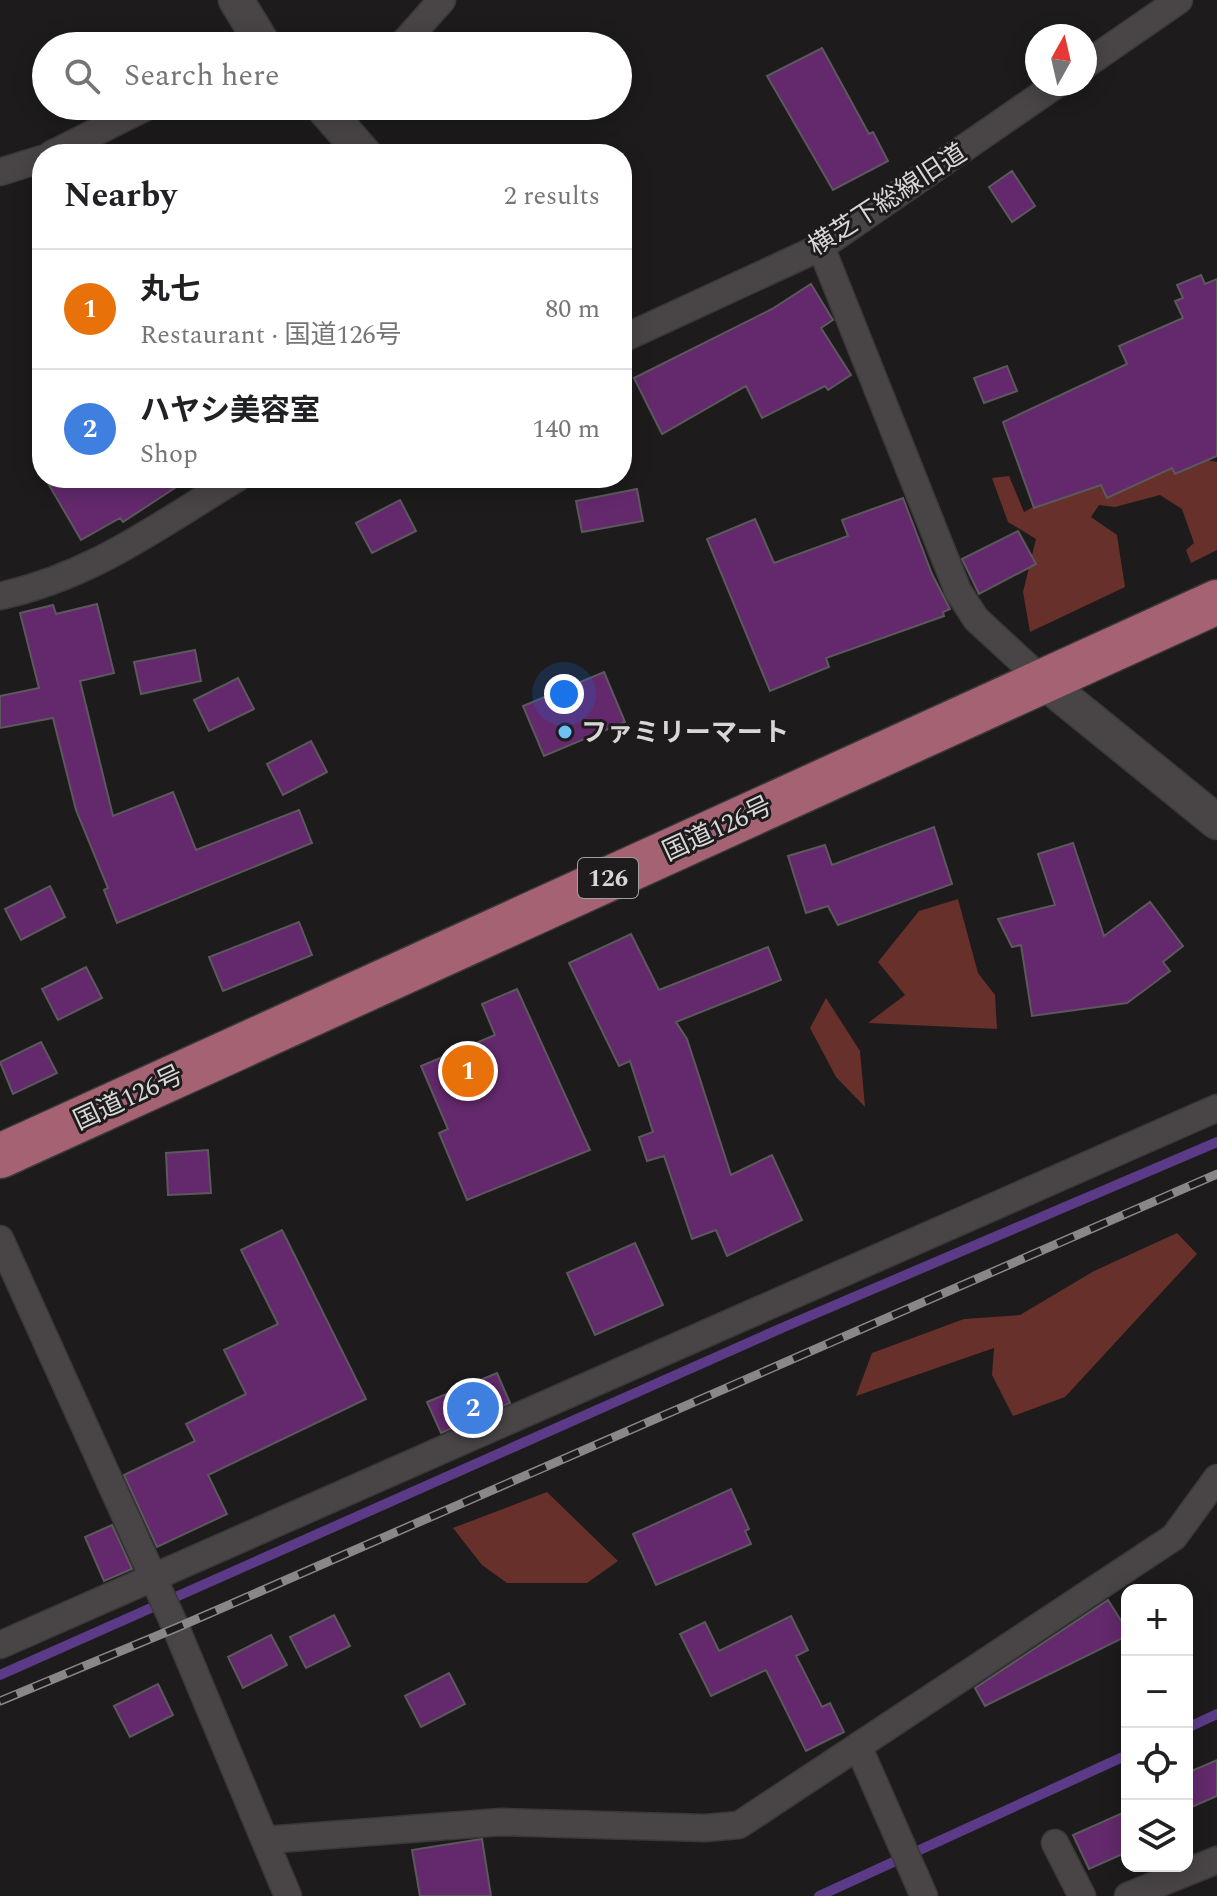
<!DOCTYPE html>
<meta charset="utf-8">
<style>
:root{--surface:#fff;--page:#f6f6f6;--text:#202124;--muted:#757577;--line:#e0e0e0;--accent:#1a73e8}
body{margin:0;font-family:Spectral,"Noto Sans JP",serif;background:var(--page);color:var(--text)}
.controls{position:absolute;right:24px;bottom:24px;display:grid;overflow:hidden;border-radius:16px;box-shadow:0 4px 20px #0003}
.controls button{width:72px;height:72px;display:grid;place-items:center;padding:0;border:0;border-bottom:2px solid var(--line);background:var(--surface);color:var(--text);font:40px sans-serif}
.compass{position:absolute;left:1025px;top:24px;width:72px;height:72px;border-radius:50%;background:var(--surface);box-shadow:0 4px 20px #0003;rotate:8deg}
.you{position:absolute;left:564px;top:694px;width:28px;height:28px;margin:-20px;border:6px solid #fff;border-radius:50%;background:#1a73e8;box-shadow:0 0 0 12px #1a73e833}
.badge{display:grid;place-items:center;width:52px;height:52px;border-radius:50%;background:var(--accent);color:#fff;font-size:26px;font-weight:700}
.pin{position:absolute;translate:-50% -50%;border:4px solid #fff;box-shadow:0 2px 8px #0006}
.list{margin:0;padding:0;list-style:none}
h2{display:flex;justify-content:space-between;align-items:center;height:104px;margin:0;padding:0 32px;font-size:34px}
h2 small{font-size:26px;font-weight:400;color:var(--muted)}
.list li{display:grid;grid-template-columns:52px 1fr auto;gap:24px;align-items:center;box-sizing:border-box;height:120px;padding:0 32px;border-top:2px solid var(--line)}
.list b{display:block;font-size:30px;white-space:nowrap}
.list p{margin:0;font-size:26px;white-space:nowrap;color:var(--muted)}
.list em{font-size:26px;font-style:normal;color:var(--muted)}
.icon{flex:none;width:44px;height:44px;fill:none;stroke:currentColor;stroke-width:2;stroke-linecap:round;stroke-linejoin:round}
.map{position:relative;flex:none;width:1217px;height:1896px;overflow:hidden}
.search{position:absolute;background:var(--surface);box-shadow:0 4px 20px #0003;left:32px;top:32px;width:600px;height:88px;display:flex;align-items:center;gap:20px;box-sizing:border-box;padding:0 28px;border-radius:44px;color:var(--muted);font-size:30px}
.panel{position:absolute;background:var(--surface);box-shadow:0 4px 20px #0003;left:32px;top:144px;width:600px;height:344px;border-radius:32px}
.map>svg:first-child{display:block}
.green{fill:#67302a}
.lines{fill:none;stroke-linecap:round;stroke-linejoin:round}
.stream{stroke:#5b3b88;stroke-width:10}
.building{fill:#63296c;stroke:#5b595c;stroke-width:2}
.minor-casing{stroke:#3a3839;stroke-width:29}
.tertiary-casing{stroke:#3a3839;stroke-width:37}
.trunk-casing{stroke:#3a3839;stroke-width:47}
.minor{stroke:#494547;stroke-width:26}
.tertiary{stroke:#494547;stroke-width:34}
.trunk{stroke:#a46272;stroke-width:44}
.rail-casing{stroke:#898788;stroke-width:9}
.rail{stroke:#1d1b1c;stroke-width:6;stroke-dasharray:18;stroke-linecap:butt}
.poi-dot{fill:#6dc2f3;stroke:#1d1b1c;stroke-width:3}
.labels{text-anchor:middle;stroke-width:6;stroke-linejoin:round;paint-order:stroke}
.shield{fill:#1d1b1c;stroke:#a09e9f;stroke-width:2}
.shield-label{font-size:24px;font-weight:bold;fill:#d8d6d7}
.street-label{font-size:26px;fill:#d8d6d7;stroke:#1d1b1c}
.poi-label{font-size:26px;font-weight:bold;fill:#d8d6d7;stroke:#1d1b1c;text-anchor:start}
</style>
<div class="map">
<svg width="1217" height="1896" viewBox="0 0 1217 1896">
<rect width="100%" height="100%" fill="#1d1b1c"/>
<path class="green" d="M 1180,454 L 1217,462 L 1217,550 L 1191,563 L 1186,550 L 1194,543 L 1182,509 L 1160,495 L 1115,507 L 1099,505 L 1091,517 L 1117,535 L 1125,587 L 1030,632 L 1023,592 L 1036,539 L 1008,522 L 992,478 L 1009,476 L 1024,512 L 1082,480 Z
M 958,899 L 978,973 L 995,995 L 997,1029 L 868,1023 L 905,995 L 878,962 L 919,911 Z
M 826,998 L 860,1051 L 865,1107 L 836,1077 L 810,1028 Z
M 1177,1233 L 1197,1254 L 1065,1397 L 1013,1416 L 992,1375 L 994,1348 L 856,1396 L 872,1353 L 964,1319 L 1020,1315 L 1094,1271 Z
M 547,1492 L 618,1561 L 587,1583 L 507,1583 L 482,1565 L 453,1528 Z"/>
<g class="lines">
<path class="stream" d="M 0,1675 L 784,1327 L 1217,1142
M 1187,1728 L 1217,1714
M 819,1896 L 1127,1755"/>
</g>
<path class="building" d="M 822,48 L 869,134 L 873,132 L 888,161 L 833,190 L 767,76 Z
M 1012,171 L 1035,206 L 1012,222 L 989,187 Z
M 1201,275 L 1205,284 L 1217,279 L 1217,456 L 1175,474 L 1172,468 L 1107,498 L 1101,485 L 1034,508 L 1003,422 L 1127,364 L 1119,346 L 1183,318 L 1175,301 L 1183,298 L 1177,285 Z
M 811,284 L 833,320 L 821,328 L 851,375 L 828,390 L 825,386 L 762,418 L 746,386 L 662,434 L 634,378 L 772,309 Z
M 1007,366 L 1017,391 L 984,403 L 974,378 Z
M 45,478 L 190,478 L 123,522 L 120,518 L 81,540 Z
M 637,489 L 643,521 L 582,532 L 576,501 Z
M 903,498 L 932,574 L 950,609 L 943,612 L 944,616 L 826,658 L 829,667 L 770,691 L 707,539 L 755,519 L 774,563 L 848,536 L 842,520 Z
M 400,500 L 416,531 L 372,553 L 356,523 Z
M 1018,531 L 1036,564 L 979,594 L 962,559 Z
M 97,604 L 114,673 L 80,681 L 113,816 L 173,792 L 196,850 L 299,810 L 312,843 L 117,923 L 104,890 L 108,888 L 76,810 L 53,718 L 0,728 L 0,696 L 39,688 L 20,613 L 53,605 L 56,614 Z
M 195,650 L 201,681 L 141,694 L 134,662 Z
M 604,672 L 625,722 L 544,756 L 523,706 Z
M 238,678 L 254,709 L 209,731 L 194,700 Z
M 311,741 L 327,772 L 283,795 L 267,764 Z
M 934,827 L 952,884 L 838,925 L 828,906 L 806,913 L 788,856 L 825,845 L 832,865 Z
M 1073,843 L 1104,936 L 1150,902 L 1183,946 L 1163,962 L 1170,971 L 1127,1003 L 1032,1016 L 1021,945 L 1012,947 L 998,919 L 1055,905 L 1038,854 Z
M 50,886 L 65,917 L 21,940 L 5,909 Z
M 299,922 L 312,955 L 223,991 L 209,957 Z
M 631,934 L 659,990 L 768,947 L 781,980 L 676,1022 L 687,1039 L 731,1175 L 772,1155 L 802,1220 L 727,1256 L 716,1230 L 692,1239 L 664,1156 L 647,1161 L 639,1137 L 653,1132 L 630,1061 L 619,1066 L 569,963 Z
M 86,967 L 102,998 L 58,1020 L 42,989 Z
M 517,989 L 590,1150 L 467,1200 L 439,1133 L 448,1129 L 421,1066 L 495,1035 L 482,1004 Z
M 41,1042 L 57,1073 L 13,1094 L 0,1062 Z
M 208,1150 L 211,1193 L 168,1195 L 166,1153 Z
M 282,1230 L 366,1399 L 208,1475 L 227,1514 L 157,1547 L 124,1475 L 195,1441 L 186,1424 L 246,1394 L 224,1350 L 278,1324 L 241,1250 Z
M 635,1243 L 663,1305 L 595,1335 L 567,1273 Z
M 497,1373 L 510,1403 L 441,1433 L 427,1402 Z
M 731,1489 L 749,1529 L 745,1531 L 751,1544 L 656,1585 L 633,1534 Z
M 112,1525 L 132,1569 L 104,1581 L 85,1537 Z
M 1108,1600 L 1127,1630 L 1127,1636 L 985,1706 L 975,1688 Z
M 334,1615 L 350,1646 L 306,1668 L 290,1637 Z
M 791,1616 L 808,1650 L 796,1656 L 822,1707 L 830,1703 L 844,1732 L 806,1751 L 766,1670 L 711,1696 L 680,1634 L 705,1622 L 719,1651 Z
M 271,1635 L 287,1665 L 243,1688 L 228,1657 Z
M 449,1673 L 465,1704 L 421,1727 L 405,1696 Z
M 158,1684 L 173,1715 L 130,1737 L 114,1706 Z
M 1217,1760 L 1217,1796 L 1187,1809 L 1187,1773 Z
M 1127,1811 L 1127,1852 L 1089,1869 L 1073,1835 Z
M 482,1839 L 491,1896 L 420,1896 L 412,1850 Z"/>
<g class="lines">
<g class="minor-casing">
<path id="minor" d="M 401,46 L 442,0
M 1085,65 L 1179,0
M 52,154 L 148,106
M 0,172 L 42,159
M 821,247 L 958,591 L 976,619 L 1042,680
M 622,339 L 821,247 L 1057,84
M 0,596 C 92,576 158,526 237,478
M 0,1239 L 176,1628 L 288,1896
M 0,1645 L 1217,1108
M 858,1746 L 924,1896
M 265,1840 L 501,1822 L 705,1828 L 739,1825 L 1174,1537 L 1217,1478
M 1055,1843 L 1082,1896
M 1128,1896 L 1217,1860"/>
</g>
<g class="tertiary-casing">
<path id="tertiary" d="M 236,0 L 264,46
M 322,106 L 364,154
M 1042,680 L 1217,822"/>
</g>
<g class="trunk-casing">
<path id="trunk" d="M 0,1156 L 1217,602"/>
</g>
<use href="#minor" class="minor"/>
<use href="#tertiary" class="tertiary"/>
<use href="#trunk" class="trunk"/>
<g class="rail-casing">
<path id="rail" d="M 0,1701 L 176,1628 L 1217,1174"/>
</g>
<use href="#rail" class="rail"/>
</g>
<circle class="poi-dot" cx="565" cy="732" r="8"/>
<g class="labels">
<rect class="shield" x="578" y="858" width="60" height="40" rx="6"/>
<g class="shield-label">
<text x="608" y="886">126</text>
</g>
<g class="street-label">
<text transform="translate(887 199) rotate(-33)" y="9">横芝下総線旧道</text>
<text transform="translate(717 828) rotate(-25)" y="9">国道126号</text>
<text transform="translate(128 1097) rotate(-25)" y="9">国道126号</text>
</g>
<g class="poi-label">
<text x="581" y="741">ファミリーマート</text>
</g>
</g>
</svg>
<div class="controls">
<button>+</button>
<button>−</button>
<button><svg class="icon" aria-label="locate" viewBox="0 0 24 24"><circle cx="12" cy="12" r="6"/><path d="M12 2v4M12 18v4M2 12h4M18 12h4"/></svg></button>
<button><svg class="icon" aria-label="layers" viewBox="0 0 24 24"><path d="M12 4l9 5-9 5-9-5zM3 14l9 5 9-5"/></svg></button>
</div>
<svg class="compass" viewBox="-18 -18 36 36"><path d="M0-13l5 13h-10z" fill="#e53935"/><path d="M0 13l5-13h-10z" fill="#757577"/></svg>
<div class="you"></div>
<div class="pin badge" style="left:468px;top:1071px;background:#e8710a">1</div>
<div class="pin badge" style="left:473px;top:1408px;background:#3f7fe0">2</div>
<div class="search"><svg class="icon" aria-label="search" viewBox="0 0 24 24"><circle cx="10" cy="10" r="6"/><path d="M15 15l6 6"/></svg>Search here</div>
<section class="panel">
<h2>Nearby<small>2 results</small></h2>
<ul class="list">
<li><span class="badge" style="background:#e8710a">1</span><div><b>丸七</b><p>Restaurant · 国道126号</p></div><em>80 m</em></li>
<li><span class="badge" style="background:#3f7fe0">2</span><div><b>ハヤシ美容室</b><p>Shop</p></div><em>140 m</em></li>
</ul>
</section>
</div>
